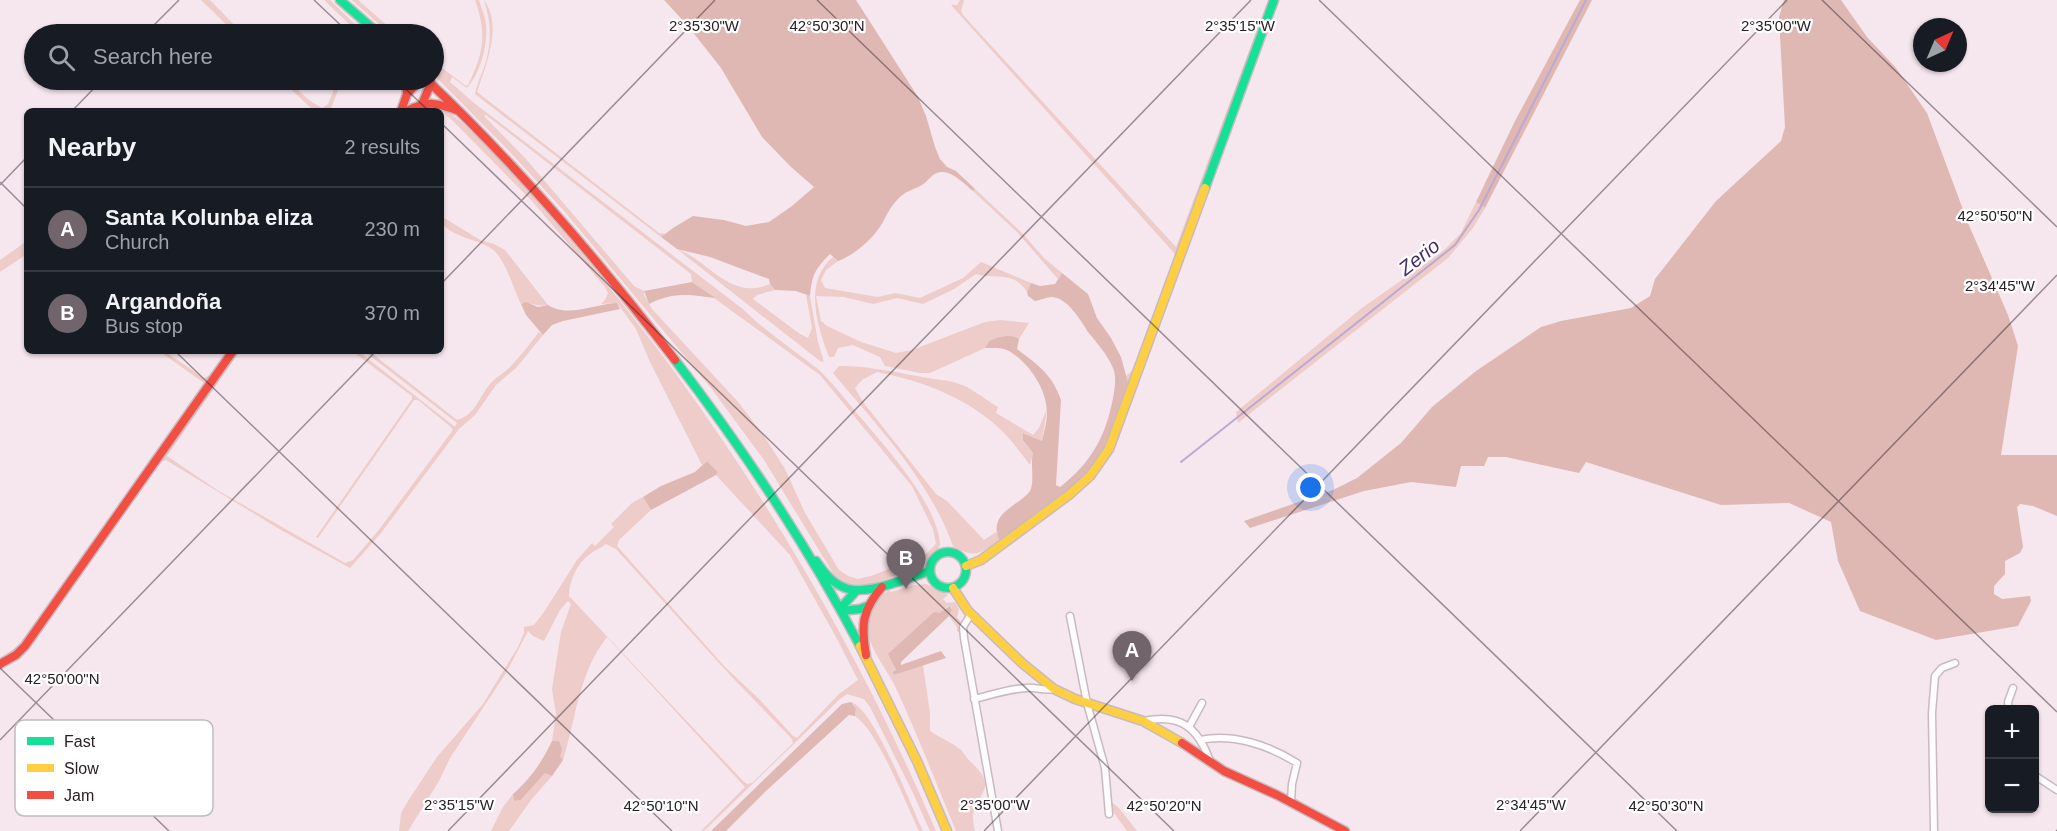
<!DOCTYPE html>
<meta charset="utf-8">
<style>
:root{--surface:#171b24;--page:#242831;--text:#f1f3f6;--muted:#9ea1a6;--line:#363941;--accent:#71656b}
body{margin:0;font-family:Helvetica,sans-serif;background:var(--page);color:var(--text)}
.controls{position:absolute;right:18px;bottom:18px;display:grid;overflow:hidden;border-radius:9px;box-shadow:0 2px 4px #0004}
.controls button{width:54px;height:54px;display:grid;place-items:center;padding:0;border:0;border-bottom:2px solid var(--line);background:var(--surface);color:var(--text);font:30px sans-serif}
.compass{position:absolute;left:1913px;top:18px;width:54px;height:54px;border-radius:50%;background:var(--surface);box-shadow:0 2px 4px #0004;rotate:44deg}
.you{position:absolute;left:1311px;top:488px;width:21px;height:21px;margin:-15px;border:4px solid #fff;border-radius:50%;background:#1a73e8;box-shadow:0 0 0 9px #1a73e833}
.badge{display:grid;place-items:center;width:39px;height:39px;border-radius:50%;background:var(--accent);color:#fff;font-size:20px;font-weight:700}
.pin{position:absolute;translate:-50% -50px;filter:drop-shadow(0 2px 3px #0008)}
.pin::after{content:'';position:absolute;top:32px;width:21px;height:18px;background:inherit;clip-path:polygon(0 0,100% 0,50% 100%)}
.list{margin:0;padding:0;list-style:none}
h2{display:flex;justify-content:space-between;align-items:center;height:78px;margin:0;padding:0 24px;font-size:26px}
h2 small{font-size:20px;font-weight:400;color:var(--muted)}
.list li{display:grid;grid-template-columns:39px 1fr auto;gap:18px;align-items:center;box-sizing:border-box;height:84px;padding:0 24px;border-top:2px solid var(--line)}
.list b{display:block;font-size:22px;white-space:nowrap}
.list p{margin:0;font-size:20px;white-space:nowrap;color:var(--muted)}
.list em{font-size:20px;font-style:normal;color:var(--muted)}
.icon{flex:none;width:33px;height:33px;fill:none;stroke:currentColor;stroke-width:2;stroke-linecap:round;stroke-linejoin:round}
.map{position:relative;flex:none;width:2057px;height:831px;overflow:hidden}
.search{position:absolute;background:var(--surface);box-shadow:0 2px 4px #0004;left:24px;top:24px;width:420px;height:66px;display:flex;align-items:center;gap:15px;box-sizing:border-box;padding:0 21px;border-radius:33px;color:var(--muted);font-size:22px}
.panel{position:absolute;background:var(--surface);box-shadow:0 2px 4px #0004;left:24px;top:108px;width:420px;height:246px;border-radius:9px}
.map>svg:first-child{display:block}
.green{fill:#edccc9;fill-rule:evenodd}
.forest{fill:#dfb8b4}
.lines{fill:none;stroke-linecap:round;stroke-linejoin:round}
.stream{stroke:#baaacf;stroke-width:2}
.street-casing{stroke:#c7bbc1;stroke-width:9}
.fast-casing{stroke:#c7bbc1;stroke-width:11}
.slow-casing{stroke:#c7bbc1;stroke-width:11}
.jam-casing{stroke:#c7bbc1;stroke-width:11}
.street{stroke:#fefbfc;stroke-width:6}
.fast{stroke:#16e098;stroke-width:8}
.slow{stroke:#ffcf43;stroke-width:8}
.jam{stroke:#f24e42;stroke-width:8}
.ticks{fill:none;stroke:#2a2025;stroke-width:1.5;stroke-opacity:0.45}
.labels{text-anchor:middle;stroke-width:4.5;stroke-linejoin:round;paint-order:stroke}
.water-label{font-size:20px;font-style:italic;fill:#442d69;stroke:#fff}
.key{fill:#fff;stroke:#bfbcbe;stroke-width:1.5}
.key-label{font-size:16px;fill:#2a2025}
.ticks-label{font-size:15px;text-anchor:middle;fill:#2a2025;stroke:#fff;stroke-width:4.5;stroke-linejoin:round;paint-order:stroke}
</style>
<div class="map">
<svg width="2057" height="831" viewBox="0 0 2057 831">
<rect width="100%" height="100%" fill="#f6e6ee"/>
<path class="green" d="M 201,0 L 210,0 L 243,34 L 236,34 Z
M 324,0 L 330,0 L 365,34 L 354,34 L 349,24 Z
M 352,0 L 358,0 L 397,34 L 390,34 Z
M 475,0 L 479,0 C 481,8 485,16 486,24 C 488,44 481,72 467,88 L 452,77 L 450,82 L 474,103 L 744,310 C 767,333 794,350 819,370 C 832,382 844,398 855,411 C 882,443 938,503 940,545 C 937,552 926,560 920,565 C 892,576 858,599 833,573 L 764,460 L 711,388 L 565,212 L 508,150 L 434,75 L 434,62 L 466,86 L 468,85 C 484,52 487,34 475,0 ZM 486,115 L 682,267 L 691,274 L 692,282 L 820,375 L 912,486 L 933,529 L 936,544 L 925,555 L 871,576 L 858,579 L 848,576 L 839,570 L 805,513 L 785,469 L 764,436 L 739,403 L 652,309 L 644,295 L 644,291 L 634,286 L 526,159 L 484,116 Z
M 484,0 C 503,26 486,64 477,92 L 659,233 L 665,234 L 661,237 L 475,94 C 477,83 483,72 486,61 C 492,39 491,22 484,0 Z
M 960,0 L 964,0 L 961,11 L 963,15 L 1176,247 L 1268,0 L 1271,0 L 1129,386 L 1126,376 L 1133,370 L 1175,254 L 951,5 L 957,5 Z
M 281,80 L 287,80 L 310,101 L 322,108 L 328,104 L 338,80 L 342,80 L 330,111 L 314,111 Z
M 428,107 C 433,108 438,108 442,109 C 462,116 514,176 530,194 C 700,383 836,598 936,831 L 930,831 L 913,793 L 870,707 L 864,699 L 847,694 L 840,699 L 704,831 L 701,831 L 745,787 L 607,637 C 579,672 576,718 563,760 L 560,756 L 559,741 L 552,741 L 556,714 L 552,689 L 561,632 L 571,604 L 568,601 L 560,610 L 544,641 L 533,636 L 528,631 L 506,673 L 450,758 L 439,781 L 408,831 L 399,831 L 401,813 L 410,798 L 437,757 L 483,704 L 518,647 L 524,633 L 524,627 L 534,625 L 544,612 L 577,560 L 592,543 L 595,546 L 614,527 L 611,524 L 632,503 L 643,497 L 651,510 L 619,540 L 617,546 L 725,667 L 759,699 L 793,736 L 797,738 L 839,694 L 858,680 L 836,637 L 790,555 L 716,475 L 718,472 L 707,461 L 702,465 L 650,362 L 636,329 L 617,303 L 601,304 L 605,300 L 608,293 L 605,287 L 532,201 L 453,121 L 441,111 L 430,109 L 414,111 ZM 606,544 L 616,549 L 729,674 L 792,739 L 793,743 L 790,746 L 752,783 L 747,784 L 743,781 L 569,596 C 569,581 577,563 590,554 C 595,550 601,548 606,544 Z
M 975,189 L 1024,235 L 1044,258 L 1062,273 L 1058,279 L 1017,232 L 973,191 Z
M 1476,202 L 1485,208 L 1473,228 L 1448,258 L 1238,423 L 1236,412 L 1362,308 L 1443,251 L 1461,233 Z
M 441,216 L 480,240 L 494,244 L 505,250 L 548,305 C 537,307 529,301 521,304 C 514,290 505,258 492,249 C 476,238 456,239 441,223 Z
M 27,241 L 27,254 L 0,272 L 0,260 Z
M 677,249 C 710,261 729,301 770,284 L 775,290 L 757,295 L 753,299 L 800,334 L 808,338 L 812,328 L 806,295 L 810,296 L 818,342 L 824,362 L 820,361 Z
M 833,257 L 838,261 L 826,270 L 821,280 L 825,288 L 878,297 L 895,293 L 920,298 L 963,278 L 981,262 L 1031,283 L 1027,292 C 1014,270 994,280 976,274 L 954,289 L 923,304 L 897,298 L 873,304 L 844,297 L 816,296 L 821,321 L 827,326 L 861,342 L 896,353 L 912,350 L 985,322 L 1000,320 L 1029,323 L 1019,339 L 1016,337 L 997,338 L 989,341 L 985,348 L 930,373 L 920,373 L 885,366 L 880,357 L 853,345 L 838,348 L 834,357 L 829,357 C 817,325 803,282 833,257 Z
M 539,332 L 543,335 L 516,368 L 496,385 L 475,415 L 459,429 L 381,533 L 350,568 L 281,530 L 166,460 L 161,462 L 25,653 L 17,660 L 0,669 L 0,666 L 13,661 L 237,351 L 240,351 L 167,456 L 217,490 L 345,563 L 353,560 L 378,531 L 453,430 L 451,427 L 418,400 L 414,400 L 318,538 L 316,537 L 412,399 L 412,396 L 352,351 L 358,351 L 455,427 L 457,423 L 364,351 L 369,351 L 457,420 C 476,415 479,396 491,383 C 496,377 503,374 509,368 C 520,357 529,345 539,332 Z
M 159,351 L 164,351 L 204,378 L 210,375 L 227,351 L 230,351 L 19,649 L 0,661 L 0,659 L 23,642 L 204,383 Z
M 839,366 C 866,366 890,371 917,376 C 933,380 951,379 967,387 C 977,393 988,401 998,407 L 996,413 L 1033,435 L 1039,428 L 1047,409 L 1042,441 L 1024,433 L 1026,444 L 1033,453 L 1030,465 C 1022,455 1014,443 1004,433 C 971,399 923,381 877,372 L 862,380 L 855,388 L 863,402 L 936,494 L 947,501 L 984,540 L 996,532 L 999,540 C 979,554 976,559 953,546 C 929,479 878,427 833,373 Z
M 926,584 L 948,595 L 943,599 L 947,603 L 955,602 L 959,609 L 957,618 L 961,621 L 960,633 L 957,631 L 957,627 L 949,616 L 952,610 L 951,606 L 947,607 L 889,654 L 896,670 L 894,675 L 923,665 L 930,713 L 930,731 C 939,737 954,744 961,750 C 964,753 966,758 970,761 C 978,770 990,778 983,792 C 975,810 970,809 975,831 L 956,831 C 936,783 917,733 895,686 C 885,666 867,647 867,623 C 868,606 877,600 889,590 L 891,592 L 915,585 Z
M 851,702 C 874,709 911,806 923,831 L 919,831 C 906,804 878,731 855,716 L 856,709 Z
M 545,773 L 552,776 L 531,800 L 509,831 L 491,831 L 503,807 L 513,794 L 514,801 L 521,800 Z
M 1110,801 L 1119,808 L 1137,831 L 1127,831 L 1114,813 Z"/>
<path class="forest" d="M 664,0 L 856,0 L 918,97 L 926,116 L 935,147 L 940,159 L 947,167 L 956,171 L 975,189 L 973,191 C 963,183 950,168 937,173 C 931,175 927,182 922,185 C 913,190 905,191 898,199 C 891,206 887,214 883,222 C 874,238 855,255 838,261 L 830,254 C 815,269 812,275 810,296 L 796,291 L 775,290 L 770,284 L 769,279 L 710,257 L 677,249 L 661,237 L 673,228 L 693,216 L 724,220 L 746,226 L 769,222 L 792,206 L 814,187 L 791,167 L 762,137 L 721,68 L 688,26 Z
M 1580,0 L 1592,0 L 1485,208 L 1476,202 L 1515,121 Z
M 1784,0 L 1841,0 L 1867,37 L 1896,68 L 1927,113 L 1968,223 L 2008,315 L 2018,346 L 2001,455 L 2057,455 L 2057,516 L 2033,506 L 2020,504 L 2017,507 L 2023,547 L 2020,553 L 2005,561 L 2005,574 L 1994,586 L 1994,594 L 2002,599 L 2030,596 L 2031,601 L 2018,626 L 1936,640 L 1860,611 L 1838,561 L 1831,522 L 1789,503 L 1721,505 L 1586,462 L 1579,473 L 1506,457 L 1488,457 L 1484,466 L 1461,466 L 1456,487 L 1411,482 L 1364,491 L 1250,528 L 1244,521 L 1333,490 L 1357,478 L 1401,443 L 1432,407 L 1476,371 L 1541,327 L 1561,321 L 1631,308 L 1650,296 L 1655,279 L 1716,201 L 1781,141 L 1785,127 L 1779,17 Z
M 1062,273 L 1088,294 L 1097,318 L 1111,338 L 1121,357 L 1129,386 L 1107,447 L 1097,463 L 1067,492 L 1023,525 L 999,540 C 988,512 1018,507 1030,491 C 1035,482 1030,464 1033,453 L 1023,440 L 1023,433 L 1042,441 C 1044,432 1047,422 1047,413 C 1047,389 1029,363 1009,351 C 1002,347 993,348 985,348 L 989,341 C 998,337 1011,333 1019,339 L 1017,349 C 1038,365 1052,374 1061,400 L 1056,485 L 1060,487 C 1091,463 1106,436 1113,398 C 1115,388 1117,375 1112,366 C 1107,354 1096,342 1088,332 C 1080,320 1068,298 1052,297 C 1047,297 1041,300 1035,301 L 1028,296 L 1027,292 L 1031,283 L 1040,286 L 1055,284 Z
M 692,282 L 715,298 C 690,294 672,292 649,304 L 644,291 Z
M 526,302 L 538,307 L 548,305 C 568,318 594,304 617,303 L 620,309 L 563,321 L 552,325 L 543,335 L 526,315 L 521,304 Z
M 707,461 L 718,472 L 716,475 L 651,510 L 643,497 L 661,486 L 695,472 Z
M 950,606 L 952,610 L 949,616 L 901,662 L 901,665 L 941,651 L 946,658 L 894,675 L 893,672 L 896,670 L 888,654 L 934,612 L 939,613 Z
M 851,702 L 856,709 L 855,716 L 849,715 L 766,791 L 726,831 L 711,831 L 842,704 Z
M 552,741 L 559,741 L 562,749 L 560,756 L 563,760 L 552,776 L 545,773 L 521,800 L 514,801 L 513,794 C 531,778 542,762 552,741 Z"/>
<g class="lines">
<path class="stream" d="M 1181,462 L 1455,245 L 1479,210 L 1586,0"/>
<g class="street-casing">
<path id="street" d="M 971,614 L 963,627 L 964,638 L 998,831
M 1070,616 L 1087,703 L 1105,768 L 1109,814
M 974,699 C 991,695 1008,689 1026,688 C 1036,687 1044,691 1054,689
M 2009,710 L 2008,702 L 2013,688
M 1144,721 C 1181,713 1198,728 1210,761
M 1189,727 L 1202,703
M 1200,740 C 1233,733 1268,745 1297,763 L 1292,784 L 1291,802
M 2034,775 L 2057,790
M 1934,831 L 1932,713 L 1935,676 L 1942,668 L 1955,663"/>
</g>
<g class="fast-casing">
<path id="fast" d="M 340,0 L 379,34
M 1205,188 L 1274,0
M 675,360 C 744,450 807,545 860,646
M930 570a18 18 0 1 1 36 0a18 18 0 1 1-36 0Z
M 816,561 C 823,571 831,582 843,587 C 865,598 908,577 930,571
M 856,591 L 845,603 L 841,611 L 860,609 L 868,606"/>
</g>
<g class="slow-casing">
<path id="slow" d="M 966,566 L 981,560 L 1070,494 L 1090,476 L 1109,449 L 1205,188
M 953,588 L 968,611 L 1022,663 L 1054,689 L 1075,699 L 1143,721 L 1182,743
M 860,646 L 917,761 L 947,831"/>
</g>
<g class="jam-casing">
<path id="jam" d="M 427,80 C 518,166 599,261 675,360
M 407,94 L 417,83 L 431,83 L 423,102
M 401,111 L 407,94 L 406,80
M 407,111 C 428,100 437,103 459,111
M 866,655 C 861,626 862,610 882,587
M 0,664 L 16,655 L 25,646 L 233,351
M 1182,743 L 1224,771 L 1277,795 L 1345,831"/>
</g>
<use href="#street" class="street"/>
<use href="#fast" class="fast"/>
<use href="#slow" class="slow"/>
<use href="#jam" class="jam"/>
</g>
<path class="ticks" d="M 314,0 L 350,34M 817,0 L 1677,831M 1319,0 L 2057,712M 1822,0 L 2057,227M 145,34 L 179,0M 396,80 L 429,111M 72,111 L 102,80M 441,123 L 1174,831M 0,182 L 27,209M 0,185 L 27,157M 441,284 L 715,0M 175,351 L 672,831M 0,668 L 169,831M 0,740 L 376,351M 448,831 L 1251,0M 984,831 L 1787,0M 1520,831 L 2057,275M 2056,831 L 2057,830"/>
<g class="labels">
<g class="water-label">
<text transform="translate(1419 257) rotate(-38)" y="7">Zerio</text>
</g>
</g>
<rect x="15" y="720" width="198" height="96" rx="9" class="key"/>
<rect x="27" y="737" width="27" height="8" fill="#16e098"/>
<rect x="27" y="764" width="27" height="8" fill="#ffcf43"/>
<rect x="27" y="791" width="27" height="8" fill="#f24e42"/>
<g class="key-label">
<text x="64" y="747">Fast</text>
<text x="64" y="774">Slow</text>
<text x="64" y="801">Jam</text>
</g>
<g class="ticks-label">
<text x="827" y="31">42°50'30"N</text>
<text x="704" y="31">2°35'30"W</text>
<text x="1240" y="31">2°35'15"W</text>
<text x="1776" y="31">2°35'00"W</text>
<text x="1995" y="221">42°50'50"N</text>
<text x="2000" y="291">2°34'45"W</text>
<text x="62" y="684">42°50'00"N</text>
<text x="459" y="810">2°35'15"W</text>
<text x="995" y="810">2°35'00"W</text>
<text x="1531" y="810">2°34'45"W</text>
<text x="661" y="811">42°50'10"N</text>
<text x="1164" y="811">42°50'20"N</text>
<text x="1666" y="811">42°50'30"N</text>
</g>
</svg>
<div class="controls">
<button>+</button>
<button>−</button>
</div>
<svg class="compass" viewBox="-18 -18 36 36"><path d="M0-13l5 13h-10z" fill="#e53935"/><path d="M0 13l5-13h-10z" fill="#9ea1a6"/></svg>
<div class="you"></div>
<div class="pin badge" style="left:1132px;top:681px">A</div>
<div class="pin badge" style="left:906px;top:589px">B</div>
<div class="search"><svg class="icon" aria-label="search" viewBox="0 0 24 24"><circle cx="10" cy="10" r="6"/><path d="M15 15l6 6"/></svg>Search here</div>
<section class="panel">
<h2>Nearby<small>2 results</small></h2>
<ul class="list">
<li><span class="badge">A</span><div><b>Santa Kolunba eliza</b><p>Church</p></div><em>230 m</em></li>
<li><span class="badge">B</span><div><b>Argandoña</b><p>Bus stop</p></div><em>370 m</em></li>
</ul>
</section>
</div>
